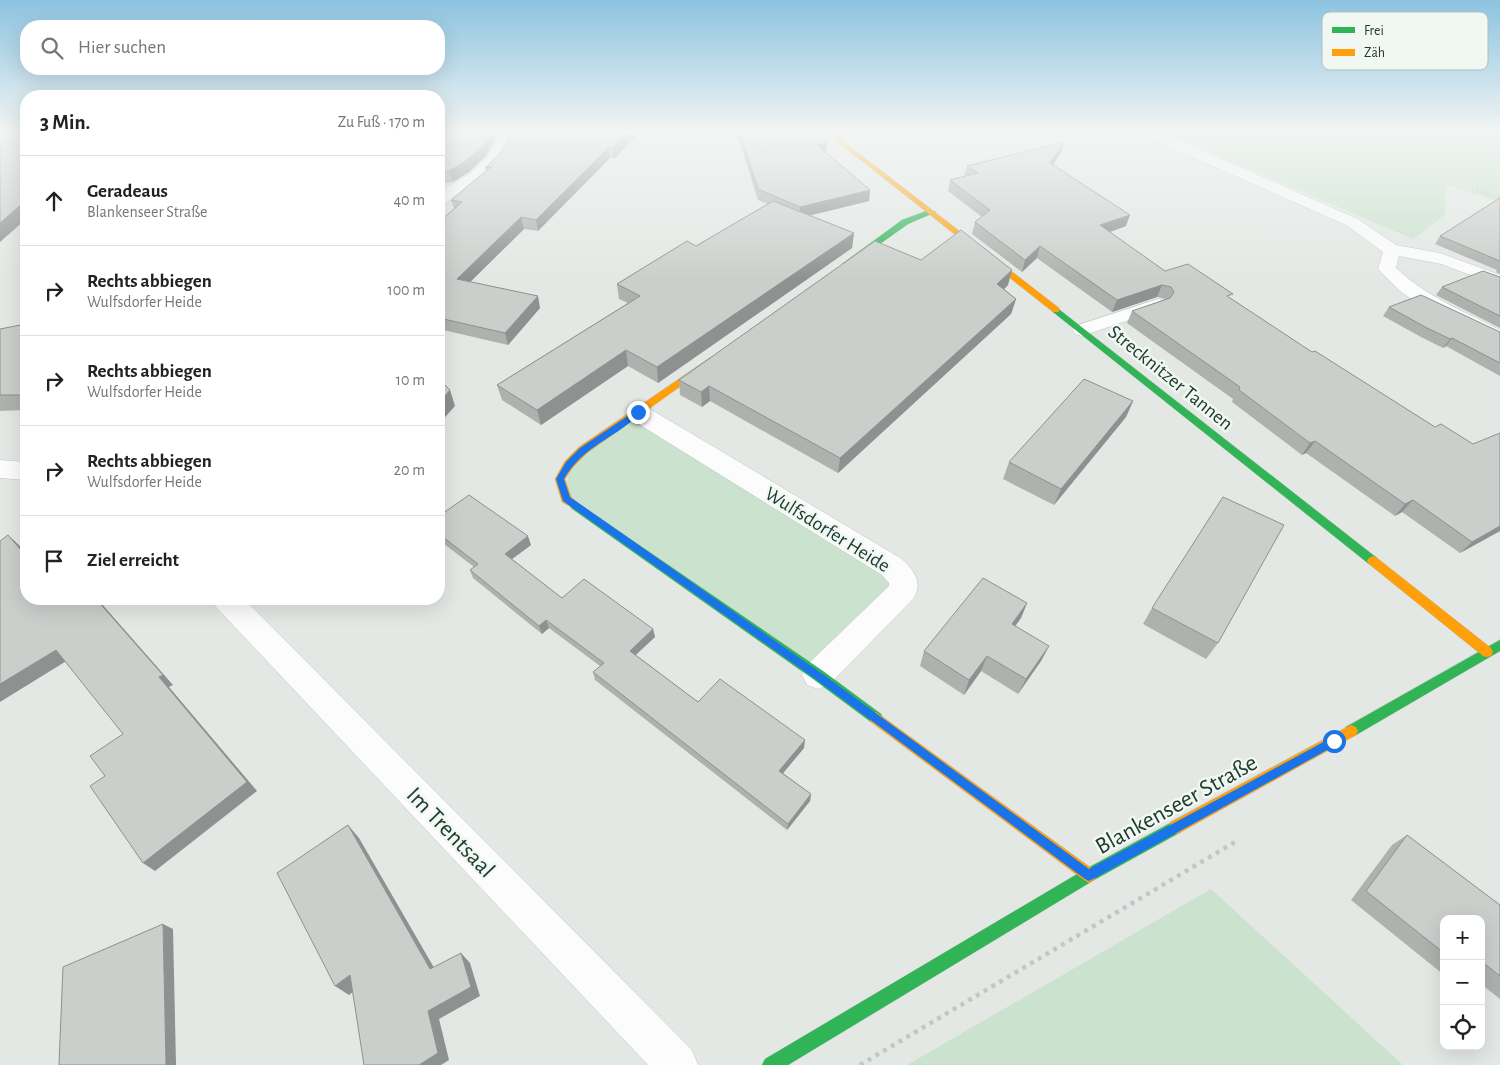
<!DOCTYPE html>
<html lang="de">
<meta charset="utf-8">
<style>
:root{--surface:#fff;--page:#f2f2f2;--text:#222;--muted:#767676;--line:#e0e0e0}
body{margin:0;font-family:"Alegreya Sans",sans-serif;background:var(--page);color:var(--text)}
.controls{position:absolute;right:15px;bottom:15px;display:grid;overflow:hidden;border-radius:10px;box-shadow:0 5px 20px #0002}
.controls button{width:45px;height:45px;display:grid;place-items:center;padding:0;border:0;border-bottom:1px solid var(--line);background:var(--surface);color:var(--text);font:25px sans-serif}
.stop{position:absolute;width:15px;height:15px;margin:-11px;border:4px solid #1a73e8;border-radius:50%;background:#fff}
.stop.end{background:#1a73e8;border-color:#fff;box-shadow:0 1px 5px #0008}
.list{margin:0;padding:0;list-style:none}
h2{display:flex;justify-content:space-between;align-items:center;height:65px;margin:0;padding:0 20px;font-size:21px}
h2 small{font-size:16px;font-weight:400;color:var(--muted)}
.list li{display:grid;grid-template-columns:32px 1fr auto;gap:15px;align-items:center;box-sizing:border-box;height:90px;padding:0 20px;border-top:1px solid var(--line)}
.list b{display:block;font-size:19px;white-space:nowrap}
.list p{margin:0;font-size:16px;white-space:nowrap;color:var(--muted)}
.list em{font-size:16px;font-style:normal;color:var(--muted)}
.icon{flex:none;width:28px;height:28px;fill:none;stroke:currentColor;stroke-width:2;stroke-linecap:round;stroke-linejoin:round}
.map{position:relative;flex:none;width:1500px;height:1065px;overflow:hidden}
.search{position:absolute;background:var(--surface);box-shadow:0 5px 20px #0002;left:20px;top:20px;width:425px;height:55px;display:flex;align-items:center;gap:12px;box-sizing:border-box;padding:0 18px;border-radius:20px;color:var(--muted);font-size:19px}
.panel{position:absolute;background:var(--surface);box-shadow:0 5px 20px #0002;left:20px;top:90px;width:425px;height:515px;border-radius:20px}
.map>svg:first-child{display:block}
.green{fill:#cbe2ce}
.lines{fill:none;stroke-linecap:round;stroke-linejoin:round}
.lane-casing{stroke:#c0c5c2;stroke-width:1}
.street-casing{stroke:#c0c5c2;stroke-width:1}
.fast-casing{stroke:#bec6c2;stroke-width:1}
.slow-casing{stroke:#bec6c2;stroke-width:1}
.path-far1{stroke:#c0c8c5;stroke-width:2;stroke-dasharray:2 2.5;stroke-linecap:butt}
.path{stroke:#c0c8c5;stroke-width:4.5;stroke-dasharray:4 5;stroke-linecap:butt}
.lane{fill:#fbfcfb;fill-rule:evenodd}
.street{fill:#fbfcfb;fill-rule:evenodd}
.fast{fill:#30b455;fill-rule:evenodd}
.slow{fill:#ff9f0a;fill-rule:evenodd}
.wall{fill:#aeb2af}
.shaded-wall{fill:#8d918f}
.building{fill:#cacfcc;stroke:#8d918f}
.route{fill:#1a73e8}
.labels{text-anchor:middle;stroke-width:5;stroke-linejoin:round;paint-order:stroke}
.street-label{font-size:20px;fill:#203c30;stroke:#f1f8f3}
.near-street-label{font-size:24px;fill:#203c30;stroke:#f1f8f3}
.key{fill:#f1f8f3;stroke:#b2c0b8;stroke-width:1}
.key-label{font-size:14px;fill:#203c30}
</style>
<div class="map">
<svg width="1500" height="1065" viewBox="0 0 1500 1065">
<rect width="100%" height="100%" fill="#e3e8e5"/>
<path class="green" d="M 1161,131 L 1500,131 L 1500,202 L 1446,185 L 1445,215 L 1413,239 Z
M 637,412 L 903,579 L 818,675 L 566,499 L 569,464 Z
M 1211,889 L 1403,1065 L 907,1065 Z"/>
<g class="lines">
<g class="lane-casing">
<path id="lane" d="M 1138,131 L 1157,131 L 1358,219 L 1396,245 L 1440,253 L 1500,275 L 1500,286 L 1441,264 L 1399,256 L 1396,268 C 1426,296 1463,311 1500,330 L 1500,343 L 1418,303 L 1401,292 L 1378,269 L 1383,252 L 1346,225 L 1140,134 Z
M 1158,299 L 1164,300 L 1167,304 L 1164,308 L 1082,336 L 1075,334 L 1073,330 L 1075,326 Z"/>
</g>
<g class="street-casing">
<path id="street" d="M 502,131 L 518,131 L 501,164 L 482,182 L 445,203 L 439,204 L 439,192 L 470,174 L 488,157 Z
M 637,404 L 645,406 L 902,559 C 914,571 923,582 914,598 L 829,685 L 818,689 L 807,685 L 802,675 L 807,665 L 889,586 L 889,583 L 882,575 L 629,418 L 625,412 L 629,406 Z
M 0,460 L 26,462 L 26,480 L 0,478 Z
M 211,599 L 244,599 L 692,1050 L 698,1065 L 648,1065 L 216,607 Z"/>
</g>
<g class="fast-casing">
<path id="fast" d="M 929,210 L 936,212 L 908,224 L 849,266 L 842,264 L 902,220 Z
M 1056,307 L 1377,558 L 1379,561 L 1377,564 L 1369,564 L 1053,312 L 1052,310 Z
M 575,501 L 823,671 L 881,714 L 883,718 L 881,722 L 876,724 L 871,722 L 813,679 L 571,508 L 570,505 Z
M 1500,640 L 1500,651 L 1356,735 L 1351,737 L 1346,735 L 1344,731 L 1346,727 Z
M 1176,820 L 1181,822 L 1183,827 L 1181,832 L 1094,880 L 788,1065 L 762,1065 L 765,1059 L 1084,870 Z"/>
</g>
<g class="slow-casing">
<path id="slow" d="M 829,131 L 835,131 L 843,141 L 1059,308 L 1059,312 L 1053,312 L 839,143 Z
M 710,358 L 713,359 L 713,363 L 587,453 L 573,467 L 565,479 L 571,497 L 580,505 L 575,509 L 562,502 L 555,479 L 565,461 L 579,447 Z
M 1373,556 L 1377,558 L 1491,648 L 1493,652 L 1491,656 L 1487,657 L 1483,656 L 1369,564 L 1367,561 L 1369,558 Z
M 876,712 L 1094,870 L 1097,875 L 1094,880 L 1089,883 L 1084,880 L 871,722 L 869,718 L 871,714 Z
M 1351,725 L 1356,727 L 1358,731 L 1356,735 L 1181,832 L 1176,834 L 1171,832 L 1169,827 L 1171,822 Z"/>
</g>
<path class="path-far1" d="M 1434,131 L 1500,152
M 1472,189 L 1500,198"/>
<path class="path" d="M 860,1065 L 1235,842"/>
<use href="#lane" class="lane"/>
<use href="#street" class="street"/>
<use href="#fast" class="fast"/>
<use href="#slow" class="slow"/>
</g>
<path class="wall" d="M 439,131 L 500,131 L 486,156 L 469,172 L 453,182 L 439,183 Z
M 736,131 L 816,131 L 826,153 L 870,190 L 869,201 L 810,215 L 854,233 L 852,248 L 658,383 L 628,366 L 541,425 L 502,400 L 497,385 L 628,303 L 619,299 L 617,284 L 696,246 L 768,204 L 758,200 Z
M 638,134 L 614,159 L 610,158 L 538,231 L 524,229 L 470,282 L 540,308 L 508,345 L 439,329 L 439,222 L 454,209 L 451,200 L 486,171 L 485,168 L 500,154 Z
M 1061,152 L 1053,165 L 1126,226 L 1109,232 L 1165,271 L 1231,299 L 1500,531 L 1460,553 L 1402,512 L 1395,516 L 1306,453 L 1302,455 L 1232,402 L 1233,399 L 1127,323 L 1132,311 L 1166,299 L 1157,297 L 1112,312 L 1037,258 L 1022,272 L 972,234 L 975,222 L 982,217 L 948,191 L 950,180 L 964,176 L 967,166 Z
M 1500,198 L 1500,274 L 1496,272 L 1497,270 L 1435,244 L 1440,236 Z
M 921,260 L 1008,285 L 1004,289 L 1016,299 L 1011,314 L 838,473 L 710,401 L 702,407 L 680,395 L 679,380 Z
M 1500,277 L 1500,328 L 1436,295 L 1442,287 Z
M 1389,307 L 1500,332 L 1500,376 L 1446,346 L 1443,348 L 1421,337 L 1383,316 Z
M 26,324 L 26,410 L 0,411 L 0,329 Z
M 1133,401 L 1126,417 L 1054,505 L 1003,479 L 1009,462 Z
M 439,516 L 531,545 L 512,559 L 562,598 L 653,629 L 655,637 L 636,655 L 698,702 L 804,748 L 783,773 L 811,794 L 810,801 L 787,830 L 595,680 L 593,672 L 600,666 L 549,628 L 542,634 L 473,578 L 470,570 L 474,567 L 439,540 Z
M 1027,603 L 1021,618 L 1015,626 L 1049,646 L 1041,661 L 1018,694 L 981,671 L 964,695 L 920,666 L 924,651 Z
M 1152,608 L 1218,643 L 1206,659 L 1143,624 Z
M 1407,835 L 1500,905 L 1500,999 L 1481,984 L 1481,919 L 1444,919 L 1444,975 L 1351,900 L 1392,845 Z"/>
<path class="shaded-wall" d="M 492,131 L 500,131 L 486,156 L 469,172 L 453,182 L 449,171 Z
M 629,131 L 638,131 L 638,134 L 614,159 L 613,148 Z
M 1064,142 L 1061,152 L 1047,174 L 1050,163 Z
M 827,143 L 826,153 L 817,145 Z
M 609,147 L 610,158 L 538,231 L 536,220 Z
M 870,190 L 869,201 L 800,218 L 800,207 Z
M 26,200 L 26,219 L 0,242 L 0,223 Z
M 1130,215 L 1126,226 L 1096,237 L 1100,225 Z
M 521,217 L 524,229 L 461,291 L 457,279 Z
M 854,233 L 852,248 L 658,383 L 657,367 Z
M 1040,246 L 1037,258 L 1022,272 L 1025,260 Z
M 1012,270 L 1008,285 L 994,299 L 997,284 Z
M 1162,285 L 1157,297 L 1112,312 L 1117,300 Z
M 538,296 L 540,308 L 508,345 L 505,333 Z
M 1016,299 L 1011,314 L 838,473 L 840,458 Z
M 1452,338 L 1446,346 L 1443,348 L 1450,339 Z
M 626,350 L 628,366 L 541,425 L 537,410 Z
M 709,386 L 710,401 L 702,407 L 701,392 Z
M 450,390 L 455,406 L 439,424 L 439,403 Z
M 1133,401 L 1126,417 L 1054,505 L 1061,489 Z
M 1315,441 L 1306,453 L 1302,455 L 1310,443 Z
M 1413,500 L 1402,512 L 1395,516 L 1405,504 Z
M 1500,526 L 1500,531 L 1460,553 L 1472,542 Z
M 8,535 L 20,546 L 26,554 L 26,556 Z
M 528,536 L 531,545 L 508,562 L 505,554 Z
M 96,599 L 108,599 L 101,603 L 173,685 L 169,687 L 257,791 L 155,871 L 143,863 L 159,677 Z
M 1027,603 L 1021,618 L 1005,640 L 1012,624 Z
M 546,620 L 549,628 L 542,634 L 539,626 Z
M 653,629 L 655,637 L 632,658 L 630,651 Z
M 1049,646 L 1041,661 L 1018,694 L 1026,679 Z
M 56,650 L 68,660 L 0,702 L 0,684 Z
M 987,656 L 981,671 L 964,695 L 969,680 Z
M 805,740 L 804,748 L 779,778 L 779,771 Z
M 811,794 L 810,801 L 787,830 L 788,824 Z
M 348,825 L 359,838 L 440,978 L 430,969 Z
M 163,924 L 173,929 L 176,1065 L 166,1065 Z
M 461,953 L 470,963 L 480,996 L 439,1019 L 449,1060 L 441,1065 L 419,1065 L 428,1011 Z
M 350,975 L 363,984 L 349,995 L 335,986 Z"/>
<path class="building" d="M 0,131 L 26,131 L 26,200 L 0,223 Z
M 439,131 L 492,131 L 484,145 L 466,161 L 449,171 L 439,172 Z
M 512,131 L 629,131 L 613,148 L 609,147 L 536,220 L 521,217 L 457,279 L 538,296 L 505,333 L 439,318 L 439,222 L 462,202 L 451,200 L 491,167 L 485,168 L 500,154 Z
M 739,131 L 816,131 L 827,143 L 817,145 L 870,190 L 800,207 L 758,189 Z
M 1064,142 L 1050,163 L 1130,215 L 1100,225 L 1165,271 L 1188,264 L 1233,294 L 1227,296 L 1312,352 L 1315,351 L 1435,427 L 1441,424 L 1473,444 L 1500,433 L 1500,526 L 1472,542 L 1413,500 L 1405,504 L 1315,441 L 1310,443 L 1239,390 L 1240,387 L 1132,311 L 1170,298 L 1174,292 L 1171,287 L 1162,285 L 1117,300 L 1040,246 L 1025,260 L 975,222 L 990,210 L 950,180 L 978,173 L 967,166 Z
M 1500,198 L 1500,261 L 1440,236 Z
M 773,201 L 854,233 L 657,367 L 626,350 L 537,410 L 497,385 L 640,296 L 617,284 L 687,241 L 696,246 Z
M 961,230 L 1012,270 L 997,284 L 1016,299 L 840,458 L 709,386 L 701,392 L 679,380 L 875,241 L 921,260 Z
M 1483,271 L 1500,277 L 1500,316 L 1442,287 Z
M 1421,295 L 1500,332 L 1500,363 L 1452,338 L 1450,339 L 1427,328 L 1389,307 Z
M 26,324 L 26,395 L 0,395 L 0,329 Z
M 1084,379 L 1133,401 L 1061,489 L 1009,462 Z
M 444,384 L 450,390 L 439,403 L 439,388 Z
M 469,495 L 528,536 L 505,554 L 562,598 L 584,579 L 653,629 L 630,651 L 698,702 L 720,679 L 805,740 L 779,771 L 811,794 L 788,824 L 593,672 L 604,663 L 546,620 L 539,626 L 470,570 L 478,564 L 439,534 L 439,516 Z
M 1223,497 L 1284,525 L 1218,643 L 1152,608 Z
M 8,535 L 26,556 L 26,599 L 96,599 L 163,675 L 159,677 L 247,782 L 143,863 L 90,786 L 105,776 L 90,756 L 123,734 L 56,650 L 0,684 L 0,541 Z
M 983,578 L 1027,603 L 1012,624 L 1049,646 L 1026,679 L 987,656 L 969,680 L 924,651 Z
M 348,825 L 430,969 L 461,953 L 471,987 L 428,1011 L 438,1053 L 419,1065 L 364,1065 L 350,975 L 335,986 L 277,873 Z
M 1407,835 L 1500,905 L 1500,976 L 1481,961 L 1481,919 L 1444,919 L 1444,953 L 1366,891 Z
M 163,924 L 166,1065 L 59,1065 L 63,967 Z"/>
<linearGradient id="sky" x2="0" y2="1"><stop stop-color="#8cc3e1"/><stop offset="0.47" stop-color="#f2f5f3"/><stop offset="1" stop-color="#f2f5f3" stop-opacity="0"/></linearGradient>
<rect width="1500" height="280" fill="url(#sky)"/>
<path class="route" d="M 635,411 L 641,412 C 616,439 584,444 564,479 L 570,497 L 821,673 L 1089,869 L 1331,738 L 1338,738 L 1338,744 L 1093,879 L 1089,881 L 1085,879 L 814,678 L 563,501 L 556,479 L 566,462 L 580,448 Z"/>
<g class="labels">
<g class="street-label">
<text transform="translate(1171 377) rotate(39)" y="7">Strecknitzer Tannen</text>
<text transform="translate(828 529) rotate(32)" y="7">Wulfsdorfer Heide</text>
</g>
<g class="near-street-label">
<text transform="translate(1176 804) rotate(-29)" y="8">Blankenseer Straße</text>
<text transform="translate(451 832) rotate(46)" y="8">Im Trentsaal</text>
</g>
</g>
<rect x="1322" y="12" width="166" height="58" rx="8" class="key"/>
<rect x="1332" y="27" width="23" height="6" fill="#30b455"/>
<rect x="1332" y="49" width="23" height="7" fill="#ff9f0a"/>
<g class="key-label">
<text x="1364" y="35">Frei</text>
<text x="1364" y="57">Zäh</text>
</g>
</svg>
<div class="controls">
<button>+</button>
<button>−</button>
<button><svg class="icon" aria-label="locate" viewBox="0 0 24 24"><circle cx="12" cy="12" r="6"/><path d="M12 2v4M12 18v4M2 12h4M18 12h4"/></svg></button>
</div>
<div class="stop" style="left:1334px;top:741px"></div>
<div class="stop end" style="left:638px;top:412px"></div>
<div class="search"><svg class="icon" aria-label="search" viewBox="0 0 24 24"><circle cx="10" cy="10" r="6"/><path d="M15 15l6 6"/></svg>Hier suchen</div>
<section class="panel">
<h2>3 Min.<small>Zu Fuß · 170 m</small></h2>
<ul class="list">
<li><svg class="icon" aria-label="ahead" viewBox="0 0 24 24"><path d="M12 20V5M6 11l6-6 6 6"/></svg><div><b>Geradeaus</b><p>Blankenseer Straße</p></div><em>40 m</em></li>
<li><svg class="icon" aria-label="right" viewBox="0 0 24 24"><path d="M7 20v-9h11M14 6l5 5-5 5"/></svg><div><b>Rechts abbiegen</b><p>Wulfsdorfer Heide</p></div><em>100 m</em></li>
<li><svg class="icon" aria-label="right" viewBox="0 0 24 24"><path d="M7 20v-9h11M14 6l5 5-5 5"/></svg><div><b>Rechts abbiegen</b><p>Wulfsdorfer Heide</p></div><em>10 m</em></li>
<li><svg class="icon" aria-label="right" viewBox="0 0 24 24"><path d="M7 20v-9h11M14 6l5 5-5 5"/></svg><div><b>Rechts abbiegen</b><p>Wulfsdorfer Heide</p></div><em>20 m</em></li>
<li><svg class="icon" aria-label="arrive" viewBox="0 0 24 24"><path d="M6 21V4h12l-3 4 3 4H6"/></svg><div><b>Ziel erreicht</b></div></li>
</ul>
</section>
</div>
